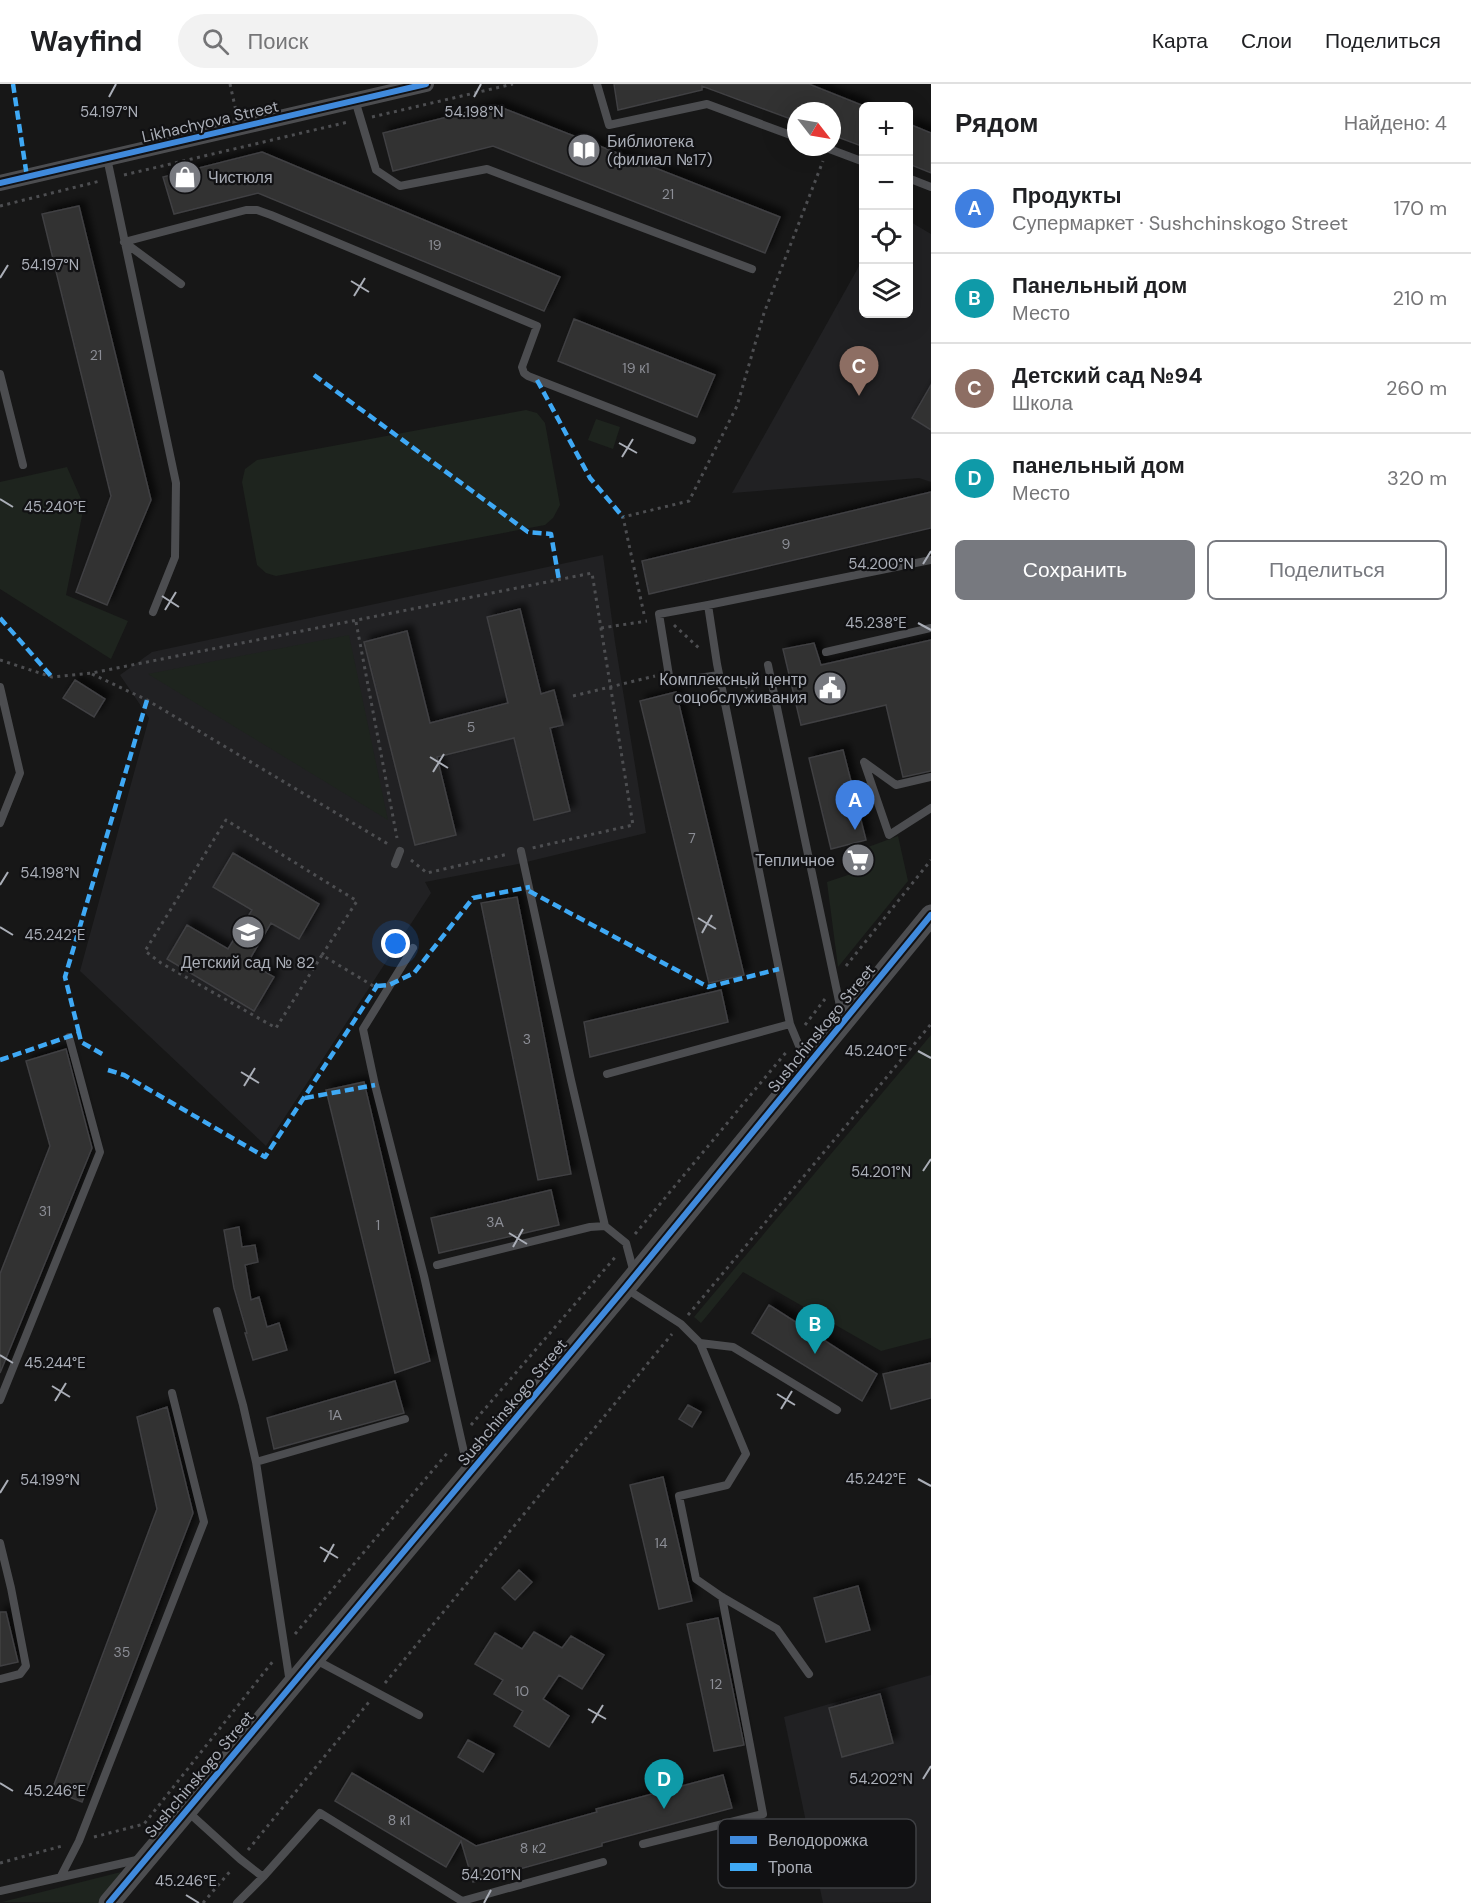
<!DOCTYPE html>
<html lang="ru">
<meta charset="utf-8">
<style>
:root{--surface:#fff;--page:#f2f2f2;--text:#202124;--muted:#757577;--line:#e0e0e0;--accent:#77797f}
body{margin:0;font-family:"DM Sans",sans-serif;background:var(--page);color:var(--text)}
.controls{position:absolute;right:18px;top:18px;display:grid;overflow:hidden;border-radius:9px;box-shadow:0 6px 24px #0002}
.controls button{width:54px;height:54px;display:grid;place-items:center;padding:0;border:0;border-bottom:2px solid var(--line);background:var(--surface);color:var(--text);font:30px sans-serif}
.compass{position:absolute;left:787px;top:18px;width:54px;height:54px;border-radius:50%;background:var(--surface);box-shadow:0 6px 24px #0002;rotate:121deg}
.you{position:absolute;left:396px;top:860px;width:21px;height:21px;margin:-15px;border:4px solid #fff;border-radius:50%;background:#1a73e8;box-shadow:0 0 0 9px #1a73e833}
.badge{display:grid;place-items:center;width:39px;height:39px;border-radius:50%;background:var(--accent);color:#fff;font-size:20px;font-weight:700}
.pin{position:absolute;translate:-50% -50px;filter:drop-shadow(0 2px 3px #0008)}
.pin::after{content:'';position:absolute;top:32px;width:21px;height:18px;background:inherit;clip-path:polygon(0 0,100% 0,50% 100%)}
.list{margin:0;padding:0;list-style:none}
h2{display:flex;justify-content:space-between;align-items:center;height:78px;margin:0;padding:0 24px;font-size:26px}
h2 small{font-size:20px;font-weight:400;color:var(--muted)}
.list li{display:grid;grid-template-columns:39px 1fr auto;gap:18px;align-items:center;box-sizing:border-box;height:90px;padding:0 24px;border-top:2px solid var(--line)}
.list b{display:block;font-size:22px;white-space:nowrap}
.list p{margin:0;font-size:20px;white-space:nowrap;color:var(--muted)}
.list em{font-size:20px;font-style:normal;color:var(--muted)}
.actions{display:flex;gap:12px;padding:18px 24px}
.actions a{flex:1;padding:14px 0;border:2px solid var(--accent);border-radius:9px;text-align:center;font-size:21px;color:var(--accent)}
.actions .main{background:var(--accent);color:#fff}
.icon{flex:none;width:33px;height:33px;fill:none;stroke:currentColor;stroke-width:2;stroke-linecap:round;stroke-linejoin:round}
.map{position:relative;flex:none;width:931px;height:1819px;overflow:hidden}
header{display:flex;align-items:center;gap:36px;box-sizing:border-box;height:84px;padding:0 30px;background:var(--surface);border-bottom:2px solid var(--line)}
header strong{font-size:28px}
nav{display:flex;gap:33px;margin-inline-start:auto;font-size:21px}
.search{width:420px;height:54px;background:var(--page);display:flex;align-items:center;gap:15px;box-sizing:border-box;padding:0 21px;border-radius:33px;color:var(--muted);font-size:22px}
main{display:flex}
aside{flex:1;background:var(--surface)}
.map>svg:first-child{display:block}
.built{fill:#212123}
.green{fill:#1e241e}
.building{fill:#303031;stroke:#404043;stroke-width:1.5;filter:url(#shadow)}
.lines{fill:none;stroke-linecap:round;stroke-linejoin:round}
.path{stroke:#4d4e51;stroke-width:3;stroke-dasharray:3 4.5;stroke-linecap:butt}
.service{stroke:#4c4d50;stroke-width:8}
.minor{stroke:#4c4d50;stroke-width:16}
.tertiary{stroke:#4c4d50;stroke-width:21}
.quiet{stroke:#3fa9f5;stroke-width:4.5;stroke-dasharray:9 4.5;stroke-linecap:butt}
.cycleway-casing{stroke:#111113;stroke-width:10}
.cycleway{stroke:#408adc;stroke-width:6}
.ticks{fill:none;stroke:#aaaeb7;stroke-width:2}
.labels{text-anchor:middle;stroke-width:4.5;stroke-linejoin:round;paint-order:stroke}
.number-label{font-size:14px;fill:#8c8e96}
.street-label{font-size:16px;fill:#aaaeb7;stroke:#111113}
.poi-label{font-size:16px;fill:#aaaeb7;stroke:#111113;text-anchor:start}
.key{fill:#111113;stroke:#3f4044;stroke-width:1.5}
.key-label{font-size:16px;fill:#aaaeb7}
.ticks-label{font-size:15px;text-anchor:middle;fill:#aaaeb7;stroke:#111113;stroke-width:4.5;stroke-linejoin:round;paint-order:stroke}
</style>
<header>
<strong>Wayfind</strong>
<div class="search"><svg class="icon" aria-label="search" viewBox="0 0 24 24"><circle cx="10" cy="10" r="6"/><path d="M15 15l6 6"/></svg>Поиск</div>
<nav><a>Карта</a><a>Слои</a><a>Поделиться</a></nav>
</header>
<main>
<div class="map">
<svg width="931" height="1819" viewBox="0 0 931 1819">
<defs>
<filter id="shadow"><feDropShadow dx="5.5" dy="-5.5" stdDeviation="3" flood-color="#0009"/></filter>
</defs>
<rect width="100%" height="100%" fill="#171717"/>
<path class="built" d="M 909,137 L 931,150 L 931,398 L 919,394 L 732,409 L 863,175 L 864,230 L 908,230 Z
M 603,471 L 615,558 L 646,749 L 518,780 L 425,798 L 431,809 L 266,1062 L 80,887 L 149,634 L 120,591 L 152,568 Z
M 931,1591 L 931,1818 L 823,1819 L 784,1633 Z"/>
<path class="green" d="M 526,326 L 537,329 L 545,339 L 560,421 L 553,434 L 545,441 L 276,492 L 266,489 L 257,481 L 242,398 L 245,385 L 257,376 Z
M 596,335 L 620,343 L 613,365 L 588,356 Z
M 67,383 L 84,422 L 66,511 L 128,537 L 111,575 L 0,505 L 0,398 Z
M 349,551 L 388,736 L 148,590 Z
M 898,752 L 908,797 L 838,883 L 827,798 L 872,783 L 868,763 Z
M 931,951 L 931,1254 L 881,1267 L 743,1188 L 701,1239 L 694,1233 Z
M 129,1786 L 101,1819 L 2,1818 Z"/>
<path class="building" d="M 614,0 L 809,0 L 864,22 L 864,63 L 832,51 L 832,27 L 796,27 L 796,37 L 702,2 L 702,6 L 618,26 Z
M 495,21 L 780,133 L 765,169 L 493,62 L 393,87 L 383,49 Z
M 909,40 L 931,49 L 931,89 L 909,80 Z
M 262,68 L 560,193 L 544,227 L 258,109 L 174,130 L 163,93 Z
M 79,122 L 151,416 L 107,521 L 76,508 L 111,412 L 42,130 Z
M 574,235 L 715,291 L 697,333 L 558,277 Z
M 931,301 L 931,346 L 912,334 Z
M 931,408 L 931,444 L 649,510 L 642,477 Z
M 520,525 L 541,610 L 554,606 L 563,641 L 550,644 L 570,727 L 534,736 L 514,654 L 437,673 L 456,751 L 415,761 L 364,558 L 407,547 L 430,639 L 508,619 L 487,533 Z
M 931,556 L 931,687 L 903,693 L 886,621 L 801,641 L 783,565 L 814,559 L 821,581 Z
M 75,596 L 105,615 L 94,633 L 63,614 Z
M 676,608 L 744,891 L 709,899 L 640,617 Z
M 843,666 L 866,756 L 831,765 L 809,674 Z
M 233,769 L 319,820 L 299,855 L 271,839 L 248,878 L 274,893 L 254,927 L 167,875 L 187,841 L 228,865 L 252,826 L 213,803 Z
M 517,813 L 571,1090 L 538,1096 L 481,819 Z
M 721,906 L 728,938 L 590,973 L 584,938 Z
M 66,965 L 92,1064 L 0,1289 L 0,1190 L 50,1062 L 26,977 Z
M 364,998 L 430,1277 L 395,1289 L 326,1006 Z
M 551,1106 L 559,1141 L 439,1169 L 431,1134 Z
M 239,1143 L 242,1163 L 255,1161 L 258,1178 L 245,1181 L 251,1216 L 259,1213 L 267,1243 L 279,1239 L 287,1266 L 253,1276 L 245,1249 L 247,1249 L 234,1204 L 224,1146 Z
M 769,1221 L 877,1290 L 862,1317 L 752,1249 Z
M 931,1279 L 931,1314 L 891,1325 L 883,1290 Z
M 395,1297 L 404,1329 L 274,1365 L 267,1334 Z
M 688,1321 L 701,1328 L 692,1343 L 679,1335 Z
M 167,1323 L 193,1429 L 82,1718 L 52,1706 L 157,1425 L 137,1333 Z
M 663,1393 L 692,1517 L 659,1525 L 630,1401 Z
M 519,1486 L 532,1498 L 515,1516 L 502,1504 Z
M 858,1502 L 870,1546 L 826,1558 L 814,1514 Z
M 0,1528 L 6,1528 L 18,1578 L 0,1582 Z
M 718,1534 L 744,1661 L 714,1667 L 687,1540 Z
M 534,1548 L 562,1564 L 571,1552 L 604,1571 L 582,1605 L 559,1591 L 543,1615 L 569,1632 L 549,1663 L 514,1642 L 523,1627 L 494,1610 L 503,1596 L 475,1580 L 495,1549 L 522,1565 Z
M 880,1610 L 893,1659 L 842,1673 L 829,1624 Z
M 468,1656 L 494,1670 L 483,1688 L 458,1673 Z
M 352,1689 L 476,1762 L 597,1728 L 596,1725 L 723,1691 L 732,1724 L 602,1759 L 602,1762 L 473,1798 L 461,1757 L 446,1783 L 335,1717 Z"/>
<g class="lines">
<path class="path" d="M 230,0 L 236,27
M 372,33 L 513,0
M 124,91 L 348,38
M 0,122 L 100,97
M 644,530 L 623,433 L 689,417 L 737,322 L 764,229 L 823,77
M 356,538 L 397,754
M 674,541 L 700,565
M 601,544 L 647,537
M 0,576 L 52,593 L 92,589 L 592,489 L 633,741 L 532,764
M 92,590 L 147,616 L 388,760
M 733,593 L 761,614
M 573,612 L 655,592
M 411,776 L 427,789 L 508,770
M 322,871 L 357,817 L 226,736 L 145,867 L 161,879 L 276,944 L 322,871 L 375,903
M 846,882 L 931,776
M 805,941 L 825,915
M 635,1150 L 788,966
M 688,1231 L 931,940
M 471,1341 L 617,1171
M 295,1550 L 449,1367
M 385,1599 L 672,1250
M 94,1753 L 144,1740 L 274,1576
M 248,1766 L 369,1618
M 0,1779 L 62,1762
M 203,1819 L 232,1785"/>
<path class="service" d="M 597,0 L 609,41 L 707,20 L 796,53
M 355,16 L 376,86 L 400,102 L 487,85 L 752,185
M 824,63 L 864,78
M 107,74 L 176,399 L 175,473 L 153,528
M 908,94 L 931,103
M 124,158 L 246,126 L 257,126 L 271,131 L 537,242 L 522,283 L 524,289 L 528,292 L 692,356
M 124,158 L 181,200
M 0,290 L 23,381
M 708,521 L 717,580 L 790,940 L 807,981
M 826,568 L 931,544
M 768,581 L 843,936
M 719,591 L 670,598 L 659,530 L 708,521 L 931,476
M 0,603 L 20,689 L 0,739
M 931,693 L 896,701 L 864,678 L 889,751 L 931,724
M 521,767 L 571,996 L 605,1142 L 626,1159 L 634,1189
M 395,780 L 400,767
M 413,864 L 363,945 L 375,1001 L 424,1192 L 468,1386
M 607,990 L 790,940
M 437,1181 L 590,1143 L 605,1142
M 625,1204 L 681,1240 L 700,1259 L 746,1370 L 727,1401 L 679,1412 L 696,1495 L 722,1513 L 777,1545 L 809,1590
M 217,1227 L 243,1321 L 256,1378 L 290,1599
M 700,1259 L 733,1263 L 837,1326
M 0,1316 L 100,1068 L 69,953
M 256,1378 L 405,1335
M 0,1459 L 11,1504 L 26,1582 L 20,1590 L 0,1595
M 314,1575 L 419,1631
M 187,1727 L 240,1775 L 263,1793
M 643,1760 L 763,1730 L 722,1513
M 61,1792 L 79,1757 L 204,1438 L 172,1309
M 0,1807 L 141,1775
M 462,1817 L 603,1778
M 237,1819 L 263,1793 L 320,1729 L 465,1819"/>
<path class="minor" d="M 0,99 L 426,0"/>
<path class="tertiary" d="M 109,1819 L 624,1205 L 931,831"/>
<path class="quiet" d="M 13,0 L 27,93
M 314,291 L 528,448 L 551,450 L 559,496
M 537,296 L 590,394 L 623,433
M 0,534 L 52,593
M 529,807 L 708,903 L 779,885
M 377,902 L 389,901 L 414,889 L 473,814 L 530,803
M 79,949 L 65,893 L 147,616
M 0,976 L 79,949 L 81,958 L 104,971
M 108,986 L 124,991 L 265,1073 L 377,902 L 373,899
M 305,1014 L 375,1001"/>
<g class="cycleway-casing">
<path id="cycleway" d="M 0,99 L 426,0
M 109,1819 L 624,1205 L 931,831"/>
</g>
<use href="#cycleway" class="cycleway"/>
</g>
<path class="ticks" d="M 109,13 L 116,0M 474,13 L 481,0M 0,194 L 8,181M 351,197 L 369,208M 354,212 L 365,194M 619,359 L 637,369M 622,373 L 633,355M 0,415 L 13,423M 923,480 L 931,467M 162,512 L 179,523M 165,526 L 176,508M 918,539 L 931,546M 430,673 L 448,684M 433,688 L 444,670M 0,801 L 8,788M 698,834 L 716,845M 0,843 L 13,851M 702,849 L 712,831M 918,967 L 931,974M 241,988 L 259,999M 244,1002 L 255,984M 923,1087 L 931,1075M 509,1149 L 527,1160M 513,1163 L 523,1145M 0,1271 L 13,1279M 52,1302 L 70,1313M 777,1310 L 795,1321M 55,1317 L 66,1299M 781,1325 L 792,1307M 918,1395 L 931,1402M 0,1409 L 8,1396M 320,1463 L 338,1474M 324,1478 L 334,1460M 588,1625 L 606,1635M 592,1639 L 603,1621M 923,1695 L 931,1682M 0,1699 L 13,1707M 186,1811 L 199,1819M 484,1819 L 491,1806"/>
<defs>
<g id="library-disc" transform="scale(1.725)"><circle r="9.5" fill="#77797f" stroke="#111113"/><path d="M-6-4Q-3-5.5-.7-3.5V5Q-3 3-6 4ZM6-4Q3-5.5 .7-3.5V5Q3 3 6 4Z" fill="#fff"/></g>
<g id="shop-disc" transform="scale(1.725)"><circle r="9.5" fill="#77797f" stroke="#111113"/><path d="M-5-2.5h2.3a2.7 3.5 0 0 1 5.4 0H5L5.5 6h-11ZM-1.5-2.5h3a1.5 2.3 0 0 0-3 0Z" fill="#fff"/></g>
<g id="civic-disc" transform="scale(1.725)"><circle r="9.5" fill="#77797f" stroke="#111113"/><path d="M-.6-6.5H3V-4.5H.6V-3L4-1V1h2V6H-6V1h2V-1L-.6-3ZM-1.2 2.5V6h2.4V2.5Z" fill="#fff"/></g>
<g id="supermarket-disc" transform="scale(1.725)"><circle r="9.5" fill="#77797f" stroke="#111113"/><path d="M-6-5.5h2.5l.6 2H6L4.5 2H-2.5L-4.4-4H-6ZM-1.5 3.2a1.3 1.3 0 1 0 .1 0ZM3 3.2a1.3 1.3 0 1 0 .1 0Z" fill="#fff"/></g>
<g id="school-disc" transform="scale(1.725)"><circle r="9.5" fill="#77797f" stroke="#111113"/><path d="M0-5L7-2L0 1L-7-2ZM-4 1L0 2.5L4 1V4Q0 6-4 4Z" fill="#fff"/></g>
</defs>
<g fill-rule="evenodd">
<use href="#library-disc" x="584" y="66"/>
<use href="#shop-disc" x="185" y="93"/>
<use href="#civic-disc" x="830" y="604"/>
<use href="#supermarket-disc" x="858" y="776"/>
<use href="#school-disc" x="248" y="848"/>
</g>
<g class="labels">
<g class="number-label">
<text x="668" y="115">21</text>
<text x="435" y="166">19</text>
<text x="96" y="276">21</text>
<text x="636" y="289">19 к1</text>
<text x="786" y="465">9</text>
<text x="471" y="648">5</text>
<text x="692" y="759">7</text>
<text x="527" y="960">3</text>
<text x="45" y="1132">31</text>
<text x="495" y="1143">3А</text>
<text x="378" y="1146">1</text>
<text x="335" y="1336">1А</text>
<text x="661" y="1464">14</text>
<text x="122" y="1573">35</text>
<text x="716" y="1605">12</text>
<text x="522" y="1612">10</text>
<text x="399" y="1741">8 к1</text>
<text x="533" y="1769">8 к2</text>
</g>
<g class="street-label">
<text transform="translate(210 37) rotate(-13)" y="6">Likhachyova Street</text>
<text transform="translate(821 944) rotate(-51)" y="6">Sushchinskogo Street</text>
<text transform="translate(512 1318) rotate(-50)" y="6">Sushchinskogo Street</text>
<text transform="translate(199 1690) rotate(-50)" y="6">Sushchinskogo Street</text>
</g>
<g class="poi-label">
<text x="607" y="63">Библиотека<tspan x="607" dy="18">(филиал №17)</tspan></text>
<text x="208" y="99">Чистюля</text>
<text x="807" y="601" text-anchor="end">Комплексный центр<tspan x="807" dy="18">соцобслуживания</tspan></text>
<text x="835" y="782" text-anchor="end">Тепличное</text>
<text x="248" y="884" text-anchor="middle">Детский сад № 82</text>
</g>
</g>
<rect x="718" y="1735" width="198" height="69" rx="9" class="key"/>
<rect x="730" y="1752" width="27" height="8" fill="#408adc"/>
<rect x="730" y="1779" width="27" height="8" fill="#3fa9f5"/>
<g class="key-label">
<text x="768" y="1762">Велодорожка</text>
<text x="768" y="1789">Тропа</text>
</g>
<g class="ticks-label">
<text x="109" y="33">54.197°N</text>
<text x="474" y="33">54.198°N</text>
<text x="50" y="186">54.197°N</text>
<text x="55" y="428">45.240°E</text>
<text x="881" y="485">54.200°N</text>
<text x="876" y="544">45.238°E</text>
<text x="50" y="794">54.198°N</text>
<text x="55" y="856">45.242°E</text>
<text x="876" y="972">45.240°E</text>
<text x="881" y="1093">54.201°N</text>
<text x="55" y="1284">45.244°E</text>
<text x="876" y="1400">45.242°E</text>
<text x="50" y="1401">54.199°N</text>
<text x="881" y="1700">54.202°N</text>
<text x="55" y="1712">45.246°E</text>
<text x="491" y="1796">54.201°N</text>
<text x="186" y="1802">45.246°E</text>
</g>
</svg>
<div class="controls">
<button>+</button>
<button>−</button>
<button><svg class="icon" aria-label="locate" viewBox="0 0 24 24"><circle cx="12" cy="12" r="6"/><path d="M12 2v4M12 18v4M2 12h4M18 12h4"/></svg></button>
<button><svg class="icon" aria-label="layers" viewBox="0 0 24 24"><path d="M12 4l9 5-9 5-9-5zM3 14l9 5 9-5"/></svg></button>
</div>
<svg class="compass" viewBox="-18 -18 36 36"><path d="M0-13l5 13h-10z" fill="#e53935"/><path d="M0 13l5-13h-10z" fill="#757577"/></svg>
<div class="you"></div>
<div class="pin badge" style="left:855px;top:746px;background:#3f7fe0">A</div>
<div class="pin badge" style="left:815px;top:1270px;background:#0f9aa8">B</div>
<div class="pin badge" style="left:859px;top:312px;background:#8d6e63">C</div>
<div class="pin badge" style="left:664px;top:1725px;background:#0f9aa8">D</div>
</div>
<aside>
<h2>Рядом<small>Найдено: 4</small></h2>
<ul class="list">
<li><span class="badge" style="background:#3f7fe0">A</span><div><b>Продукты</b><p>Супермаркет · Sushchinskogo Street</p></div><em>170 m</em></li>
<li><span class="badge" style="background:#0f9aa8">B</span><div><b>Панельный дом</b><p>Место</p></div><em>210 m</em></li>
<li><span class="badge" style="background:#8d6e63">C</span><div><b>Детский сад №94</b><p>Школа</p></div><em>260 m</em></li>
<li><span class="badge" style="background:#0f9aa8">D</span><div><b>панельный дом</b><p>Место</p></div><em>320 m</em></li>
</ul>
<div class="actions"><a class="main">Сохранить</a><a>Поделиться</a></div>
</aside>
</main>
